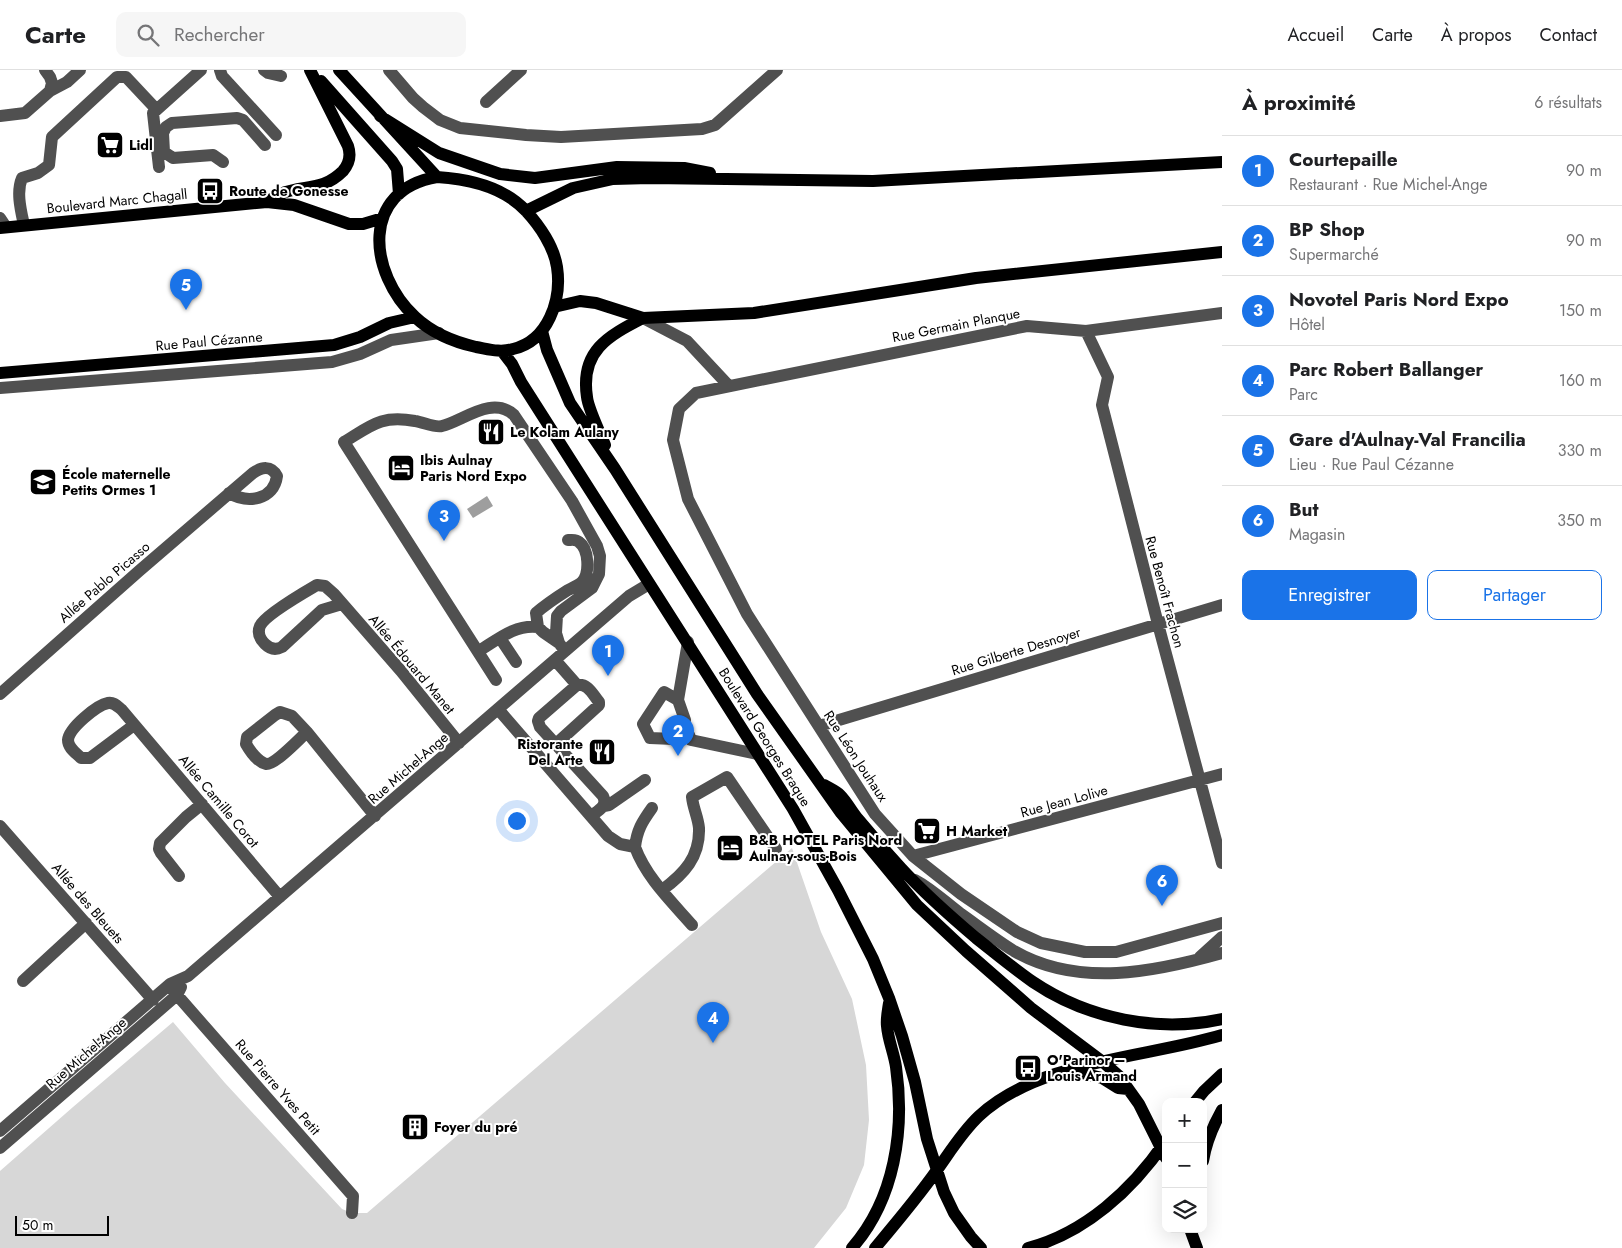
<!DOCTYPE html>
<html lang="fr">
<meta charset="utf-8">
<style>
:root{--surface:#fff;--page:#f6f6f6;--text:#202124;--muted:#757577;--line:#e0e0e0;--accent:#1a73e8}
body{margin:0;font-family:Jost,sans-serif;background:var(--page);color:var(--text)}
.controls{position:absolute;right:15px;bottom:15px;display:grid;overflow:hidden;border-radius:10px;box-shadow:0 5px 20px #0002}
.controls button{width:45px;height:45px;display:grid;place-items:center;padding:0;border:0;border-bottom:1px solid var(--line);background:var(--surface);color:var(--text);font:25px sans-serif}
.scale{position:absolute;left:15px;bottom:12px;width:94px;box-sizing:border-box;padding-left:5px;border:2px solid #000;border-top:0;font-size:14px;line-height:18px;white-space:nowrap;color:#000;-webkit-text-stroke:4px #fff;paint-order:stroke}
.you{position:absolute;left:516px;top:750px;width:18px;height:18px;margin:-12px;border:4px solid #fff;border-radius:50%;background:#1a73e8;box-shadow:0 0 0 8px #1a73e833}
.badge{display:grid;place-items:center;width:32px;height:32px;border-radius:50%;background:var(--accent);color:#fff;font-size:16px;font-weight:700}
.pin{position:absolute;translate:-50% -41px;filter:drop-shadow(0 1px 2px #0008)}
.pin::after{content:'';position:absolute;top:26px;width:18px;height:15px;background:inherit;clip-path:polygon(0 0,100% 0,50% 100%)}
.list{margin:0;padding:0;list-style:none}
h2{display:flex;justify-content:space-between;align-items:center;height:65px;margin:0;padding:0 20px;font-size:21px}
h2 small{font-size:16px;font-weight:400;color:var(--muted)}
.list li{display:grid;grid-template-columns:32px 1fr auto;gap:15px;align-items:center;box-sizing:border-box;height:70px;padding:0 20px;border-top:1px solid var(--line)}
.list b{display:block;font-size:19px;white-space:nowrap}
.list p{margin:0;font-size:16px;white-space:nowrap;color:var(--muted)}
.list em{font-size:16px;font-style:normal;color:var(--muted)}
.actions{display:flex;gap:10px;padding:15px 20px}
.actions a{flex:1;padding:11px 0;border:1px solid var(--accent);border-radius:10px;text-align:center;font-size:18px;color:var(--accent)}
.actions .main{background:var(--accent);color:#fff}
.icon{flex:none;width:28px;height:28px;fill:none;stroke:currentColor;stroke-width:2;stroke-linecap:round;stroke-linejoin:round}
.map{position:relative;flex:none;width:1222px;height:1178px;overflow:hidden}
header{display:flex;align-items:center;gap:30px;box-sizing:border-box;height:70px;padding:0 25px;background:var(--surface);border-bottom:1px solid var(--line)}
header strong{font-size:24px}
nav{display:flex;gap:28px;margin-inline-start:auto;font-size:18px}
.search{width:350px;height:45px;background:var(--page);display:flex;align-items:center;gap:12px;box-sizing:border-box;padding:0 18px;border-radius:10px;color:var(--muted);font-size:19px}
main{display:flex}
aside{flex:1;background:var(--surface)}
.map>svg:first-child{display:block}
.green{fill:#d7d7d7}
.water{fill:#9e9e9e}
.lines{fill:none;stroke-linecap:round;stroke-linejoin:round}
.minor{stroke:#505050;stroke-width:12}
.major{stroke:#000;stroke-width:12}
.labels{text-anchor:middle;stroke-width:4;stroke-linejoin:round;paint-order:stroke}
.poi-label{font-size:14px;font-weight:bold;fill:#000;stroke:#fff;text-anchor:start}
.street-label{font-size:14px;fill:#000;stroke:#fff}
</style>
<header>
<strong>Carte</strong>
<div class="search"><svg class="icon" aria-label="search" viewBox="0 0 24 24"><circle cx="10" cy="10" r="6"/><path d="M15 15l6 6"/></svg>Rechercher</div>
<nav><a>Accueil</a><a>Carte</a><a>À propos</a><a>Contact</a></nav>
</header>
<main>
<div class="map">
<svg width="1222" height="1178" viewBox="0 0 1222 1178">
<rect width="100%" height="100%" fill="#fff"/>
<path class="green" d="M 792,778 L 821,862 L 852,929 L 866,995 L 869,1050 L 864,1095 L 846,1138 L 814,1178 L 0,1178 L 0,1101 L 73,1037 L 173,952 L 225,1013 L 342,1139 L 352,1143 L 367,1143 Z"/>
<path class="water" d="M 487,426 L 493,436 L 473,448 L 467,439 Z"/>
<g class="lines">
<path class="minor" d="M 220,0 L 222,6 L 276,65
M 264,0 L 268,3 L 281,6
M 389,0 L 413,28 L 423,37 L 440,50 L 460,58 L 526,65 L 561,67 L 702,59 L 715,55 L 777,0
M 50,21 L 67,12 L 80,0
M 486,32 L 521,0
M 0,46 L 25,43 L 50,21 L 52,13 L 50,7 L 45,0
M 223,92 L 213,85 L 173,88 L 164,82 L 163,63 L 166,57 L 172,53 L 237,48 L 243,50 L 265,75
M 159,97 L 153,43 L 201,0
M 0,148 L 6,157
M 24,155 C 21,141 16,122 22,108 L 38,103 L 49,95 L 52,67 L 117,7 L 126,7 L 156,39
M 1222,243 L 1086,261 L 1027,256 L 696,323 L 679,339 L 673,370 L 688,429 L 747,544 L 875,744 L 913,786 L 961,824 L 1017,862 L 1041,873 L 1085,882 L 1116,882 L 1222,853
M 643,248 L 687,271 L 729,316
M 1086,261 L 1108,307 L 1102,335 L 1158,554 L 1222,793
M 0,318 L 332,292 L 360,284 L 391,270 L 439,263
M 342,534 L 322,540 L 282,577 C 276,580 270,579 265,574 C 260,569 257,563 260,556 C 265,545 305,522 317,515 L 325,516 L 334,524 L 401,601 L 459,673
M 538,557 L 536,543 C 546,534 557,527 568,520 C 572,518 579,515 582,512 C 590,503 589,479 579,472 C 576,469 572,470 568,470
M 500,568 L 516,592
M 479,581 C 497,570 515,554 538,557 L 543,562 L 559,573
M 555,590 L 577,615
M 496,610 L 344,372 C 372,355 381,345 415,351 C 423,352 435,358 442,356 C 463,351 492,325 514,345 L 572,431 L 597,476 L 600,486 L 599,504 L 592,518 L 561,541 L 557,546 L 556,563 L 559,573 L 565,581
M 0,624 L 139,501 L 253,403 C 262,397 271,395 277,406 C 274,430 248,434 229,423
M 498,639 L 608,766 L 620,774 L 635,777 C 646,807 671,831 692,855
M 685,650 L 678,630 L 688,572
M 134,655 L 90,688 L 81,688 C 76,683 68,678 68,670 C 69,658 97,635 108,633 C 114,632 117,636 122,640 L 280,827
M 819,656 L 1222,535
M 307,662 C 299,669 275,695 266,694 C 258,692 250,681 246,674 L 247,667 L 275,645 L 280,642 L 292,646 L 307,662 L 375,746
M 689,665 L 691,670 L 757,684
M 674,669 L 650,668 L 643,654 L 664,622 L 678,630
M 556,674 L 599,635 L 599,632 C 593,625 588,613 577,615 L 539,648 L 538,651 L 540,657 L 603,726 C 608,736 599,740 591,746
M 604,736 L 609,735 L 645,710
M 0,756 L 153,930
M 635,777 C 637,760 642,752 652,738
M 913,786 L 1222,704
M 179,806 L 161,783 L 159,779 L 160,773 L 186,747 L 202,734
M 915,810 C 932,819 945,832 961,844 C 978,856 996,870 1014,881 C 1078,918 1155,902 1222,883
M 662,820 C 684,804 700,787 699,758 C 698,747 693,738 692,727 L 727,707 L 776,779
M 1200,887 L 1222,867
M 23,911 L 86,853
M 170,914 L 177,925 L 353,1126 L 352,1143
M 0,1061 L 170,914 L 188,906 L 629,526 L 649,514
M 0,1078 L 177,925 L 181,917"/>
<path class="major" d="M 339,0 L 437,107
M 321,11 L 392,91 L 397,99 L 399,124
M 380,46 L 439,83 L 500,104 L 535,108 L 617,97 L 684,98 L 710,103
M 437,107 C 469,109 504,117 526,141 C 540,156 554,177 557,197 C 562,230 548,271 513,279 C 500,283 488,279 476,277 C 454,272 431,262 415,247 C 368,203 360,120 437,107 Z
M 267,132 C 271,129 276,126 280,124 C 304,114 322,122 343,101 C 349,94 351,85 348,76 L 310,0
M 526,141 L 573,118 L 613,109 L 650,108 L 873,111 L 1222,92
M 0,158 L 267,132 L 294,135 L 349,154 L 363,154 L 383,148
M 554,237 L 580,231 L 596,233 L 643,248 L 754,243 L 976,208 L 1222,182
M 542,261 L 547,280 L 570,333 L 615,399 L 757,624 L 841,743 L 917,835 L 966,881 L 1031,938 L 1103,992 L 1119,1006 L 1139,1034 L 1166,1088
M 502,281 L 512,294 L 521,312 L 793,739 L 838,820 L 873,889 L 889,928 L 902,966 L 915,1012 L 927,1069 L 944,1122 L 954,1143 L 971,1167 L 981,1178
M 0,303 L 334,275 L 360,267 L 389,253 L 415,247
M 605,375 C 600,363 588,338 587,327 C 580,281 608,266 643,248
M 824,715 C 829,718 836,721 840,725 C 847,732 852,742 858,749 C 872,766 886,782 901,798 C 924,823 950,846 976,868 C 995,883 1013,898 1033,912 C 1088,949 1158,963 1222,949
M 1070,1000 L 1102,1008 L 1118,1018 L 1128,1019
M 1195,1032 L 1204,1021 L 1222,1004
M 1203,1091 C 1206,1073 1213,1056 1222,1040
M 1190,1159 L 1197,1178
M 852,1178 C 895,1129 905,1059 896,997 C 894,983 888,970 887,956 C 886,949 888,940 889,933
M 875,1178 C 896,1153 918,1127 937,1100 C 950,1082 962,1062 979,1046 C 1039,990 1146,988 1222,965
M 1028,1178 C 1085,1163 1132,1120 1165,1072"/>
</g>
<defs>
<g id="supermarket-square" transform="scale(1.4375)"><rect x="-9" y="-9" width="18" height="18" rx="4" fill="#000" stroke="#fff"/><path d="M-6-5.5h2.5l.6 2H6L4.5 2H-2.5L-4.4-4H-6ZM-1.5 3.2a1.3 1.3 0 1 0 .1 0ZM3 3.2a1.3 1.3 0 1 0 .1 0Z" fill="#fff"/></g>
<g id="bus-square" transform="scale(1.4375)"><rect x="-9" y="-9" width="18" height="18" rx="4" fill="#000" stroke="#fff"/><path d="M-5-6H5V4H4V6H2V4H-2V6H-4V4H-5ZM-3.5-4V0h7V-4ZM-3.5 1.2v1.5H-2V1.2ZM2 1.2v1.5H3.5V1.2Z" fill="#fff"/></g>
<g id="restaurant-square" transform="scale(1.4375)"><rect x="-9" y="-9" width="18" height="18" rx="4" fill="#000" stroke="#fff"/><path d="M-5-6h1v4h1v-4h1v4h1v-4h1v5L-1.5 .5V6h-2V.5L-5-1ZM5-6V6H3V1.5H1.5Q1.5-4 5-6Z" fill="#fff"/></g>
<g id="hotel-square" transform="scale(1.4375)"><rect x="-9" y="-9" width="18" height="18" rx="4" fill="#000" stroke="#fff"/><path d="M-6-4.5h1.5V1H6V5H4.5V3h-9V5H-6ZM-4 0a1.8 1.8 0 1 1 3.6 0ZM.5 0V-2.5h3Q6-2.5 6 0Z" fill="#fff"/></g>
<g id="school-square" transform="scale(1.4375)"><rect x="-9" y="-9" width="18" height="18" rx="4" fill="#000" stroke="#fff"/><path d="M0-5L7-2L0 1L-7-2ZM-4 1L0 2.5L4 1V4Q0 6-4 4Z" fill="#fff"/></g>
<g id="building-square" transform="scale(1.4375)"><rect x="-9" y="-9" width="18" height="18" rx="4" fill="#000" stroke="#fff"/><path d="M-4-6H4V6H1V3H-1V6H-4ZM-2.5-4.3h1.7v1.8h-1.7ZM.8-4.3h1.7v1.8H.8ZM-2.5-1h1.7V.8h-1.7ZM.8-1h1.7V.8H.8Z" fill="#fff"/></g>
</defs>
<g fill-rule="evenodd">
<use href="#supermarket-square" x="110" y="75"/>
<use href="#bus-square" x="210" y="121"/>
<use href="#restaurant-square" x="491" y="362"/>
<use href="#hotel-square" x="401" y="398"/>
<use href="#school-square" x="43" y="412"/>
<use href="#restaurant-square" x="602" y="682"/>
<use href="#supermarket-square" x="927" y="761"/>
<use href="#hotel-square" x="730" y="778"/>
<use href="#bus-square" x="1028" y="998"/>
<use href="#building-square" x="415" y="1057"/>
</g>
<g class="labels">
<g class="poi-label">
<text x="129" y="80">Lidl</text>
<text x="229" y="126">Route de Gonesse</text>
<text x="510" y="367">Le Kolam Aulany</text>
<text x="420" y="395">Ibis Aulnay<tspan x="420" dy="16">Paris Nord Expo</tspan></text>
<text x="62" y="409">École maternelle<tspan x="62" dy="16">Petits Ormes 1</tspan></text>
<text x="583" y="679" text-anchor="end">Ristorante<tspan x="583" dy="16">Del Arte</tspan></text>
<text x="946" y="766">H Market</text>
<text x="749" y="775">B&amp;B HOTEL Paris Nord<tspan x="749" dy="16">Aulnay-sous-Bois</tspan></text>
<text x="1047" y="995">O'Parinor –<tspan x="1047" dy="16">Louis Armand</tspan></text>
<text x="434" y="1062">Foyer du pré</text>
</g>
<g class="street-label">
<text transform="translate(117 131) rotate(-6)" y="5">Boulevard Marc Chagall</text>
<text transform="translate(956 255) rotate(-11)" y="5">Rue Germain Planque</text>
<text transform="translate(209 271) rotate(-5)" y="5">Rue Paul Cézanne</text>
<text transform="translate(104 512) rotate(-41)" y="5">Allée Pablo Picasso</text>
<text transform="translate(1165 522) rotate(75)" y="5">Rue Benoît Frachon</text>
<text transform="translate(1016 581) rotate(-17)" y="5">Rue Gilberte Desnoyer</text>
<text transform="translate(412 594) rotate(50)" y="5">Allée Édouard Manet</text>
<text transform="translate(765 667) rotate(58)" y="5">Boulevard Georges Braque</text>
<text transform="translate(856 686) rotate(57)" y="5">Rue Léon Jouhaux</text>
<text transform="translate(408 698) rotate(-41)" y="5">Rue Michel-Ange</text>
<text transform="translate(219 731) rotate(50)" y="5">Allée Camille Corot</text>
<text transform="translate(1064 731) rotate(-15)" y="5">Rue Jean Lolive</text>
<text transform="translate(88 833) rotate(49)" y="5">Allée des Bleuets</text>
<text transform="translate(86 983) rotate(-41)" y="5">Rue Michel-Ange</text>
<text transform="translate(278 1017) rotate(49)" y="5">Rue Pierre Yves Petit</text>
</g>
</g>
</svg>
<div class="controls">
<button>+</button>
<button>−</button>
<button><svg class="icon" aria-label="layers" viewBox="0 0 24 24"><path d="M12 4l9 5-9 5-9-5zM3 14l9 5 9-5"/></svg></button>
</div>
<div class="scale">50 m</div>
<div class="you"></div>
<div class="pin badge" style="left:608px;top:606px">1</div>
<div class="pin badge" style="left:678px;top:686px">2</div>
<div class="pin badge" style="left:444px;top:471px">3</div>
<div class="pin badge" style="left:713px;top:973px">4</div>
<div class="pin badge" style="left:186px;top:240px">5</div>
<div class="pin badge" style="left:1162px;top:836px">6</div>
</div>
<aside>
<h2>À proximité<small>6 résultats</small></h2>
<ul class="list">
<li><span class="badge">1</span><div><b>Courtepaille</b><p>Restaurant · Rue Michel-Ange</p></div><em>90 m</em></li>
<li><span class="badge">2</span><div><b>BP Shop</b><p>Supermarché</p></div><em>90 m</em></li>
<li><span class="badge">3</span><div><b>Novotel Paris Nord Expo</b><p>Hôtel</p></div><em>150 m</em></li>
<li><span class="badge">4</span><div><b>Parc Robert Ballanger</b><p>Parc</p></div><em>160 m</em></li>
<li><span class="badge">5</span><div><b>Gare d'Aulnay-Val Francilia</b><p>Lieu · Rue Paul Cézanne</p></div><em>330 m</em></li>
<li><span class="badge">6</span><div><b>But</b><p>Magasin</p></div><em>350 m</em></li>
</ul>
<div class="actions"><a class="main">Enregistrer</a><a>Partager</a></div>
</aside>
</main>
